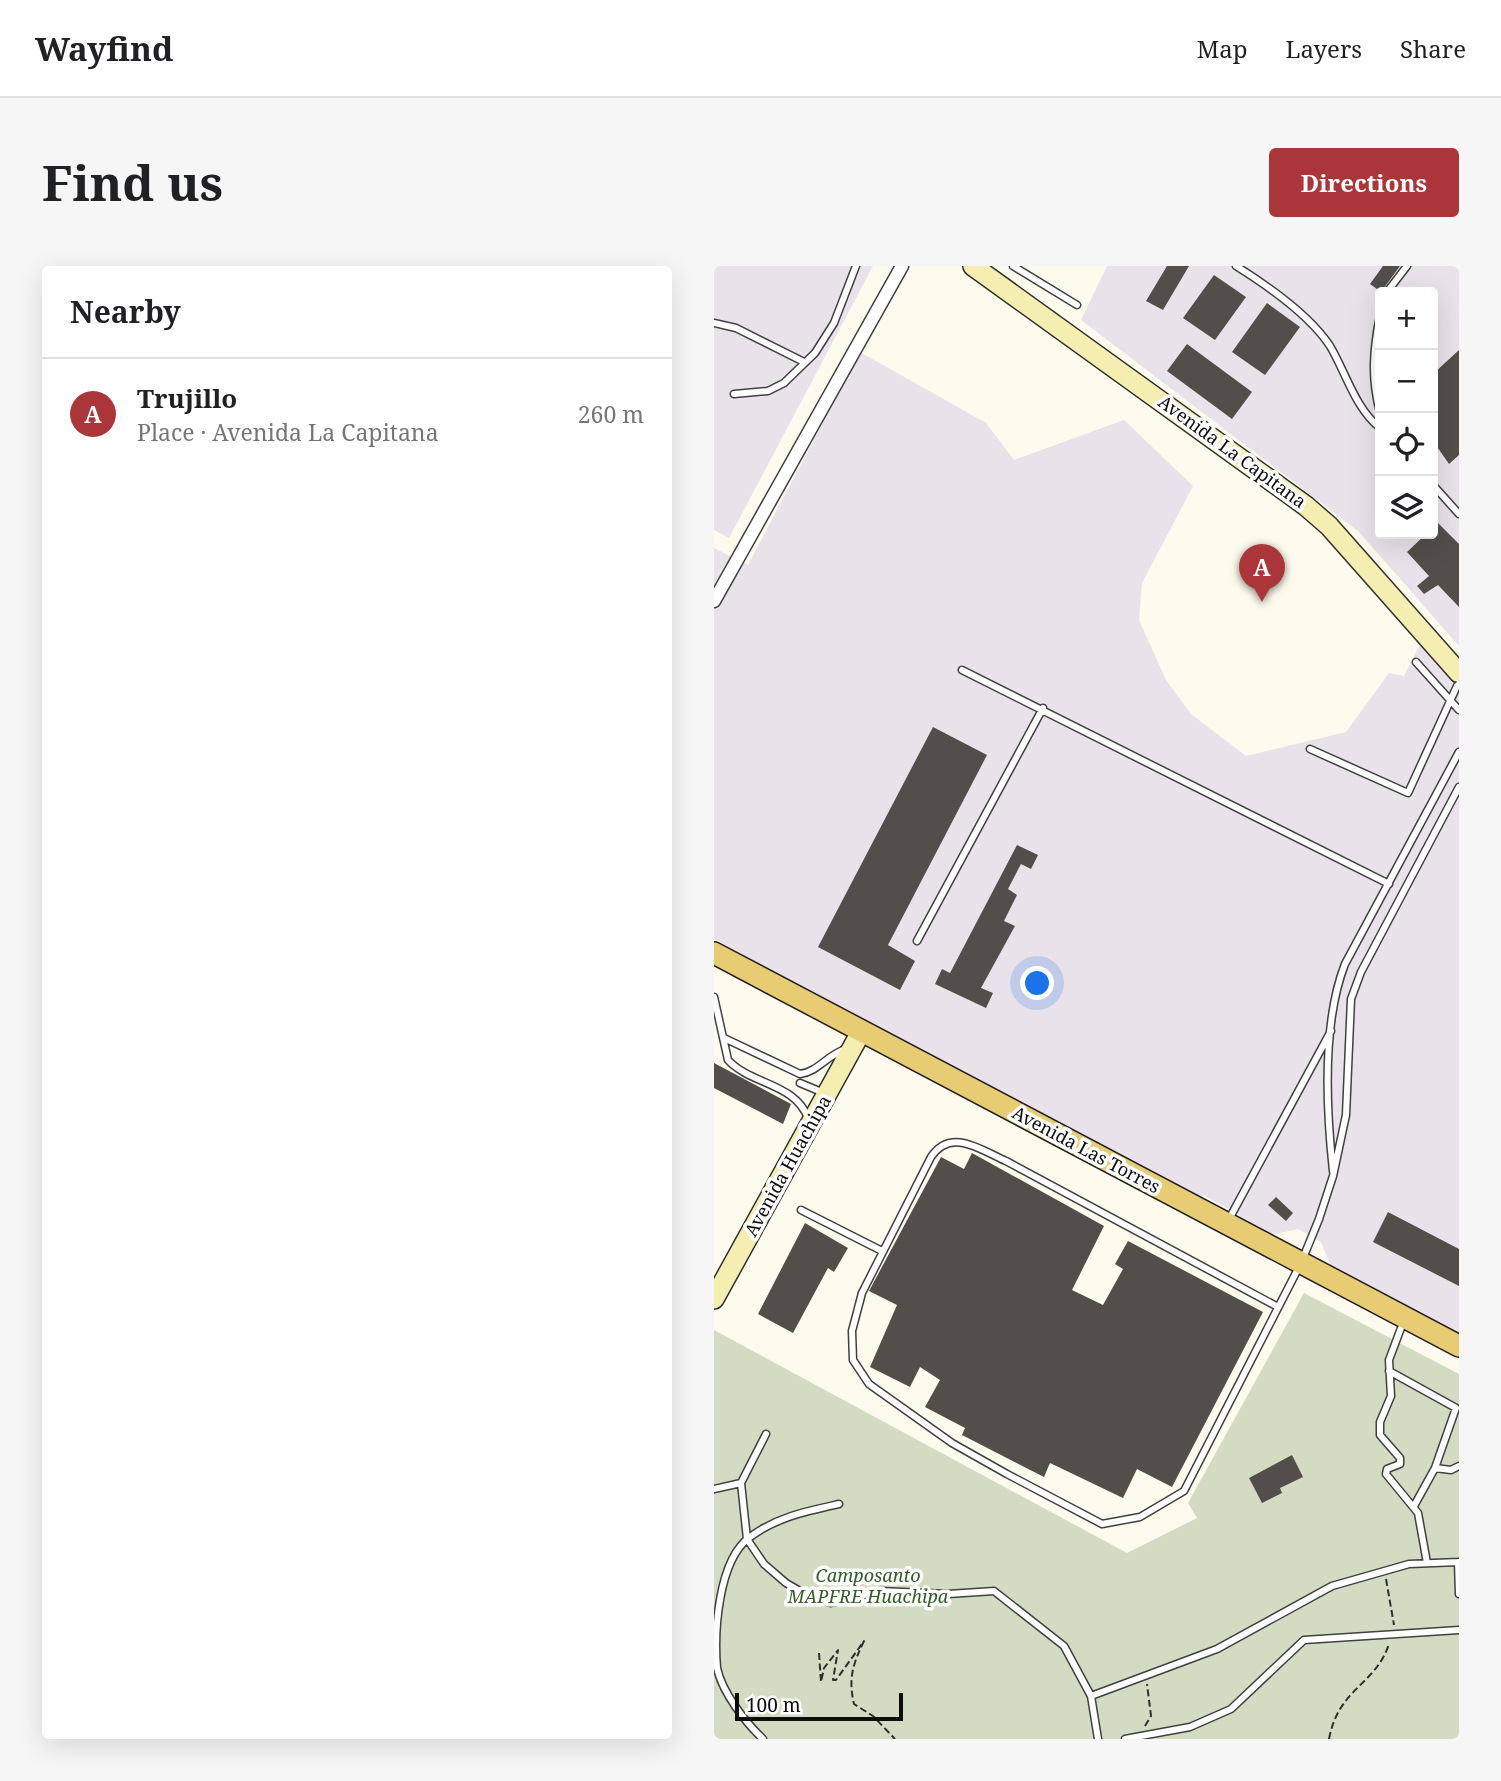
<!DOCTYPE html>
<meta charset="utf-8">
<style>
:root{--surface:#fff;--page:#f6f6f6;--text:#202124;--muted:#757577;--line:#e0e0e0;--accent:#ab363a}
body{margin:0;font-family:"Noto Serif",serif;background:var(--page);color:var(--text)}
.controls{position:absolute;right:21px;top:21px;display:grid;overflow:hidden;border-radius:7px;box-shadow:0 7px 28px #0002}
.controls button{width:63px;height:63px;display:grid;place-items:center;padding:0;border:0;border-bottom:2px solid var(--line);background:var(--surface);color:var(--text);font:35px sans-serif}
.scale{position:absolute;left:21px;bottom:18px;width:168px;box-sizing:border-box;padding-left:7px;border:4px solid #0d0d0d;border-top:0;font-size:19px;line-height:24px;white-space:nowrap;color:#0d0d0d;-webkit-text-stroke:5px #fff;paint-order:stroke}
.you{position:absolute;left:324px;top:718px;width:24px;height:24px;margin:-18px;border:5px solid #fff;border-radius:50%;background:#1a73e8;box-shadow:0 0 0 10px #1a73e833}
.badge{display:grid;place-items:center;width:46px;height:46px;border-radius:50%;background:var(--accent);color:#fff;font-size:23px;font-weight:700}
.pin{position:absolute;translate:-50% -58px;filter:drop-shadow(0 2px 4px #0008)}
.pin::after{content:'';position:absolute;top:37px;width:24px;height:21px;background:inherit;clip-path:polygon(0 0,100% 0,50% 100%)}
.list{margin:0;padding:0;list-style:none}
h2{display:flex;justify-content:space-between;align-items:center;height:91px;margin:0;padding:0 28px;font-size:30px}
h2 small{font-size:23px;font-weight:400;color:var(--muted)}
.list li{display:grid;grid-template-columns:46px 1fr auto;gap:21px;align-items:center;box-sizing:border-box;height:112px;padding:0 28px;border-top:2px solid var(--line)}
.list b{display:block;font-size:26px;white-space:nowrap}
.list p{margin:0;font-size:23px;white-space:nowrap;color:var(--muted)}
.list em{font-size:23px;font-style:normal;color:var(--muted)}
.icon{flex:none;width:38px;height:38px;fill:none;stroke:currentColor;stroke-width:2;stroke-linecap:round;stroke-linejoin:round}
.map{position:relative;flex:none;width:745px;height:1473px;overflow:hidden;border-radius:7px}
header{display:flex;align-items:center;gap:42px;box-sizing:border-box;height:98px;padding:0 35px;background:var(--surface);border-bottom:2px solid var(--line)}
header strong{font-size:33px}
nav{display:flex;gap:38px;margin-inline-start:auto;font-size:24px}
.intro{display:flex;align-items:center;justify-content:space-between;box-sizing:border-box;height:168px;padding:0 42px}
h1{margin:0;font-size:49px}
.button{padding:18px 32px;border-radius:7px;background:var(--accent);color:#fff;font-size:24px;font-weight:700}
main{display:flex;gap:42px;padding:0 42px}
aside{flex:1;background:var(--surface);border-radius:7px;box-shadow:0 7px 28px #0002}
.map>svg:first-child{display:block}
.industrial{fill:#e9e2ea;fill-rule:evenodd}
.cemetery{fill:#d3dcc2}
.building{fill:#544e4a}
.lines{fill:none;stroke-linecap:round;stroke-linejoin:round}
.lane-casing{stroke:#404040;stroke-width:9}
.street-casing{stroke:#404040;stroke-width:15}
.secondary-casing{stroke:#2f2f2f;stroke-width:22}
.primary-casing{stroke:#1e1e1e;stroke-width:24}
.path{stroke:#2f2f2f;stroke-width:2;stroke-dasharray:7 3.5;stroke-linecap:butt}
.lane{stroke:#fff;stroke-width:6}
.street{stroke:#fff;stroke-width:12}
.secondary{stroke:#f5eeb1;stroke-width:19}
.primary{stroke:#e8cc73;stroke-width:21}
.lane-bridge-casing{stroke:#404040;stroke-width:9;stroke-linecap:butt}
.lane-bridge{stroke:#fff;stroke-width:6}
.labels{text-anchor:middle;stroke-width:7;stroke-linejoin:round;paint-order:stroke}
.street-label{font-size:18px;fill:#0d0d0d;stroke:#fff}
.park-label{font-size:18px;font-style:italic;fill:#305c25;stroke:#fff}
</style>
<header>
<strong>Wayfind</strong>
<nav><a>Map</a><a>Layers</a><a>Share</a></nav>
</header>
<div class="intro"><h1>Find us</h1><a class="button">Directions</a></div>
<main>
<aside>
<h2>Nearby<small></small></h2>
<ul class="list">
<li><span class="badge">A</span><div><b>Trujillo</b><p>Place · Avenida La Capitana</p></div><em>260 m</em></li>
</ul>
</aside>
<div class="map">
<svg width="745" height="1473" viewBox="0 0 745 1473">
<rect width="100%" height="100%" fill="#fdfaee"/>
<path class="industrial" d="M 0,0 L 159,0 L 15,272 L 0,264 Z
M 393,0 L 745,0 L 745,380 L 644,265 L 367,54 ZM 666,26 L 719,26 L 719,268 L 666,268 Z
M 146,86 L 272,157 L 300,194 L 410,154 L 479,220 L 428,317 L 425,354 L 452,414 L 477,448 L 532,490 L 632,466 L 675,407 L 690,410 L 706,378 L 745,422 L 745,1072 L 618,1003 L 607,976 L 584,963 L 553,970 L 527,956 L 524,948 L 507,939 L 489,929 L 486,933 L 0,673 L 0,282 L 34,299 Z"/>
<path class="cemetery" d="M 590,1027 L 745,1108 L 745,1473 L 0,1473 L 0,1064 L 413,1287 L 483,1252 L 474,1237 Z"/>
<path class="building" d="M 453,0 L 475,0 L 449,44 L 432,35 Z
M 669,0 L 686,0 L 667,26 L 656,18 Z
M 500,9 L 532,31 L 501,74 L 469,52 Z
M 553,37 L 586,61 L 551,109 L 518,86 Z
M 473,78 L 538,126 L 518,153 L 453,105 Z
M 745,84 L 745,189 L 735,198 L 719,175 L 719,108 Z
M 724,257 L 745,278 L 745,341 L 724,319 L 710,328 L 703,320 L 715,310 L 693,286 L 712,268 L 719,268 L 719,262 Z
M 219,461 L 273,489 L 174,679 L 201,695 L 186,724 L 104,681 Z
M 303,579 L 324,589 L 317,603 L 307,598 L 294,623 L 303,629 L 290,655 L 301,660 L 267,722 L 279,727 L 272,742 L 221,718 L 228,703 L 236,707 Z
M 0,797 L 77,838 L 69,858 L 0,822 Z
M 258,887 L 390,960 L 358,1024 L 389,1039 L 409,1003 L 401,998 L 414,975 L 549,1046 L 458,1221 L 423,1203 L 409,1232 L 336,1197 L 330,1211 L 248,1169 L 251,1162 L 211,1141 L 226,1114 L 206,1101 L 196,1121 L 156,1101 L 183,1039 L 155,1025 L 227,891 L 250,903 Z
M 562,931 L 579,947 L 572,955 L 554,939 Z
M 674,946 L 745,983 L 745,1020 L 659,976 Z
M 91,957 L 134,982 L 120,1006 L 114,1002 L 79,1067 L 44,1048 Z
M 578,1189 L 589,1211 L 566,1222 L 568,1227 L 548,1237 L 535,1212 Z"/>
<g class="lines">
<g class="lane-casing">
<path id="lane" d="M 299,0 L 363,39
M 522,0 C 554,20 595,48 616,80 C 632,107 641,142 666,162
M 673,26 L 693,0
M 666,50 C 659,84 657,113 666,146
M 0,57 L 22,62 L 90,96
M 20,128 L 54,125 L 70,117 L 101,87 L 120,57 L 142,0
M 719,219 L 745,248
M 702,396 L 745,444
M 248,404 L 675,618
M 596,483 L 694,527 L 743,420
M 203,675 L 329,442
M 0,731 L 14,794 C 37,819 81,817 94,852
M 10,772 L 86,808 C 104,806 114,788 132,783
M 86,817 L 110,827
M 619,905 C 612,841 608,757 631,698 L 745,486
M 87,944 L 168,985
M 514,955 L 617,765
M 564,1041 L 292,895 C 267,884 237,861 217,891 L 148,1027 L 138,1065 L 139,1094 L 155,1118 L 238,1177 L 293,1208 L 388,1258 L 426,1251 L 470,1225 L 587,997 L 605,953 L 619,910 L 632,849 L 637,733 L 647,706 L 745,521
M 687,1062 L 675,1094 L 677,1130 L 666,1156 L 666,1169 L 686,1192 L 686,1198 L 673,1203 L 672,1208 L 704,1247 L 713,1297
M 675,1105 L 742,1142 L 721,1202
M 27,1217 L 52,1168
M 0,1223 L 27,1217 L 33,1273 L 50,1298 L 72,1317 L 91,1328 L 117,1337 L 166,1325 L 234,1328 L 280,1325 L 350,1380 L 377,1430
M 700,1240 L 721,1202 L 737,1204 L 745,1200
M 744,1296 L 745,1328
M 49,1473 C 31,1456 8,1426 3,1402 C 0,1366 4,1294 36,1271 C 63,1251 93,1245 125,1238
M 384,1473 L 377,1430 L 503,1383 L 618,1320 L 695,1298 L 745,1296
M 411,1473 L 476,1461 L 517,1443 L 590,1374 L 745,1364"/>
</g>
<g class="street-casing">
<path id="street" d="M 0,335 L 188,0"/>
</g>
<g class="secondary-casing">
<path id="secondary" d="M 259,0 L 592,240 L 615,260 L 745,407
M 0,1033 L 147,766"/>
</g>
<g class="primary-casing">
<path id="primary" d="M 0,687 L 745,1080"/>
</g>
<path class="path" d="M 672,1313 L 680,1359
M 105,1387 L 107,1416 L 110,1402 L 124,1384 L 119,1414 L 122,1414 L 150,1375 C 139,1398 134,1412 140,1438 L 159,1450 L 181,1473
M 431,1460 L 437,1450 L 433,1418
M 615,1473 C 625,1421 661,1420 675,1378"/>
<use href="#lane" class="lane"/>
<use href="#street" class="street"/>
<use href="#secondary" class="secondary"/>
<use href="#primary" class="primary"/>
<g class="lane-bridge-casing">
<path id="lane-bridge" d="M 743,420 L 745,418"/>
</g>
<use href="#lane-bridge" class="lane-bridge"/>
</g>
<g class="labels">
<g class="street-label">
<text transform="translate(518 186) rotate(36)" y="6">Avenida La Capitana</text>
<text transform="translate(372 884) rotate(28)" y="6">Avenida Las Torres</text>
<text transform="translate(74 900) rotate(-61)" y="6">Avenida Huachipa</text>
</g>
<g class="park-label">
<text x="154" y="1316">Camposanto<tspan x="154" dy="21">MAPFRE Huachipa</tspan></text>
</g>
</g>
</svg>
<div class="controls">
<button>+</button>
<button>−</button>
<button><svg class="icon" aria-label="locate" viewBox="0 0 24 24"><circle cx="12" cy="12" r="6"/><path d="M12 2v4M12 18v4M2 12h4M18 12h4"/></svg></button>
<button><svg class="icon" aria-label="layers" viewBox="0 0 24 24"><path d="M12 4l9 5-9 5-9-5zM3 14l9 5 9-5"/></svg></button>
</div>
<div class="scale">100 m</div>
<div class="you"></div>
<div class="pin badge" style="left:548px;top:336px">A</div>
</div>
</main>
